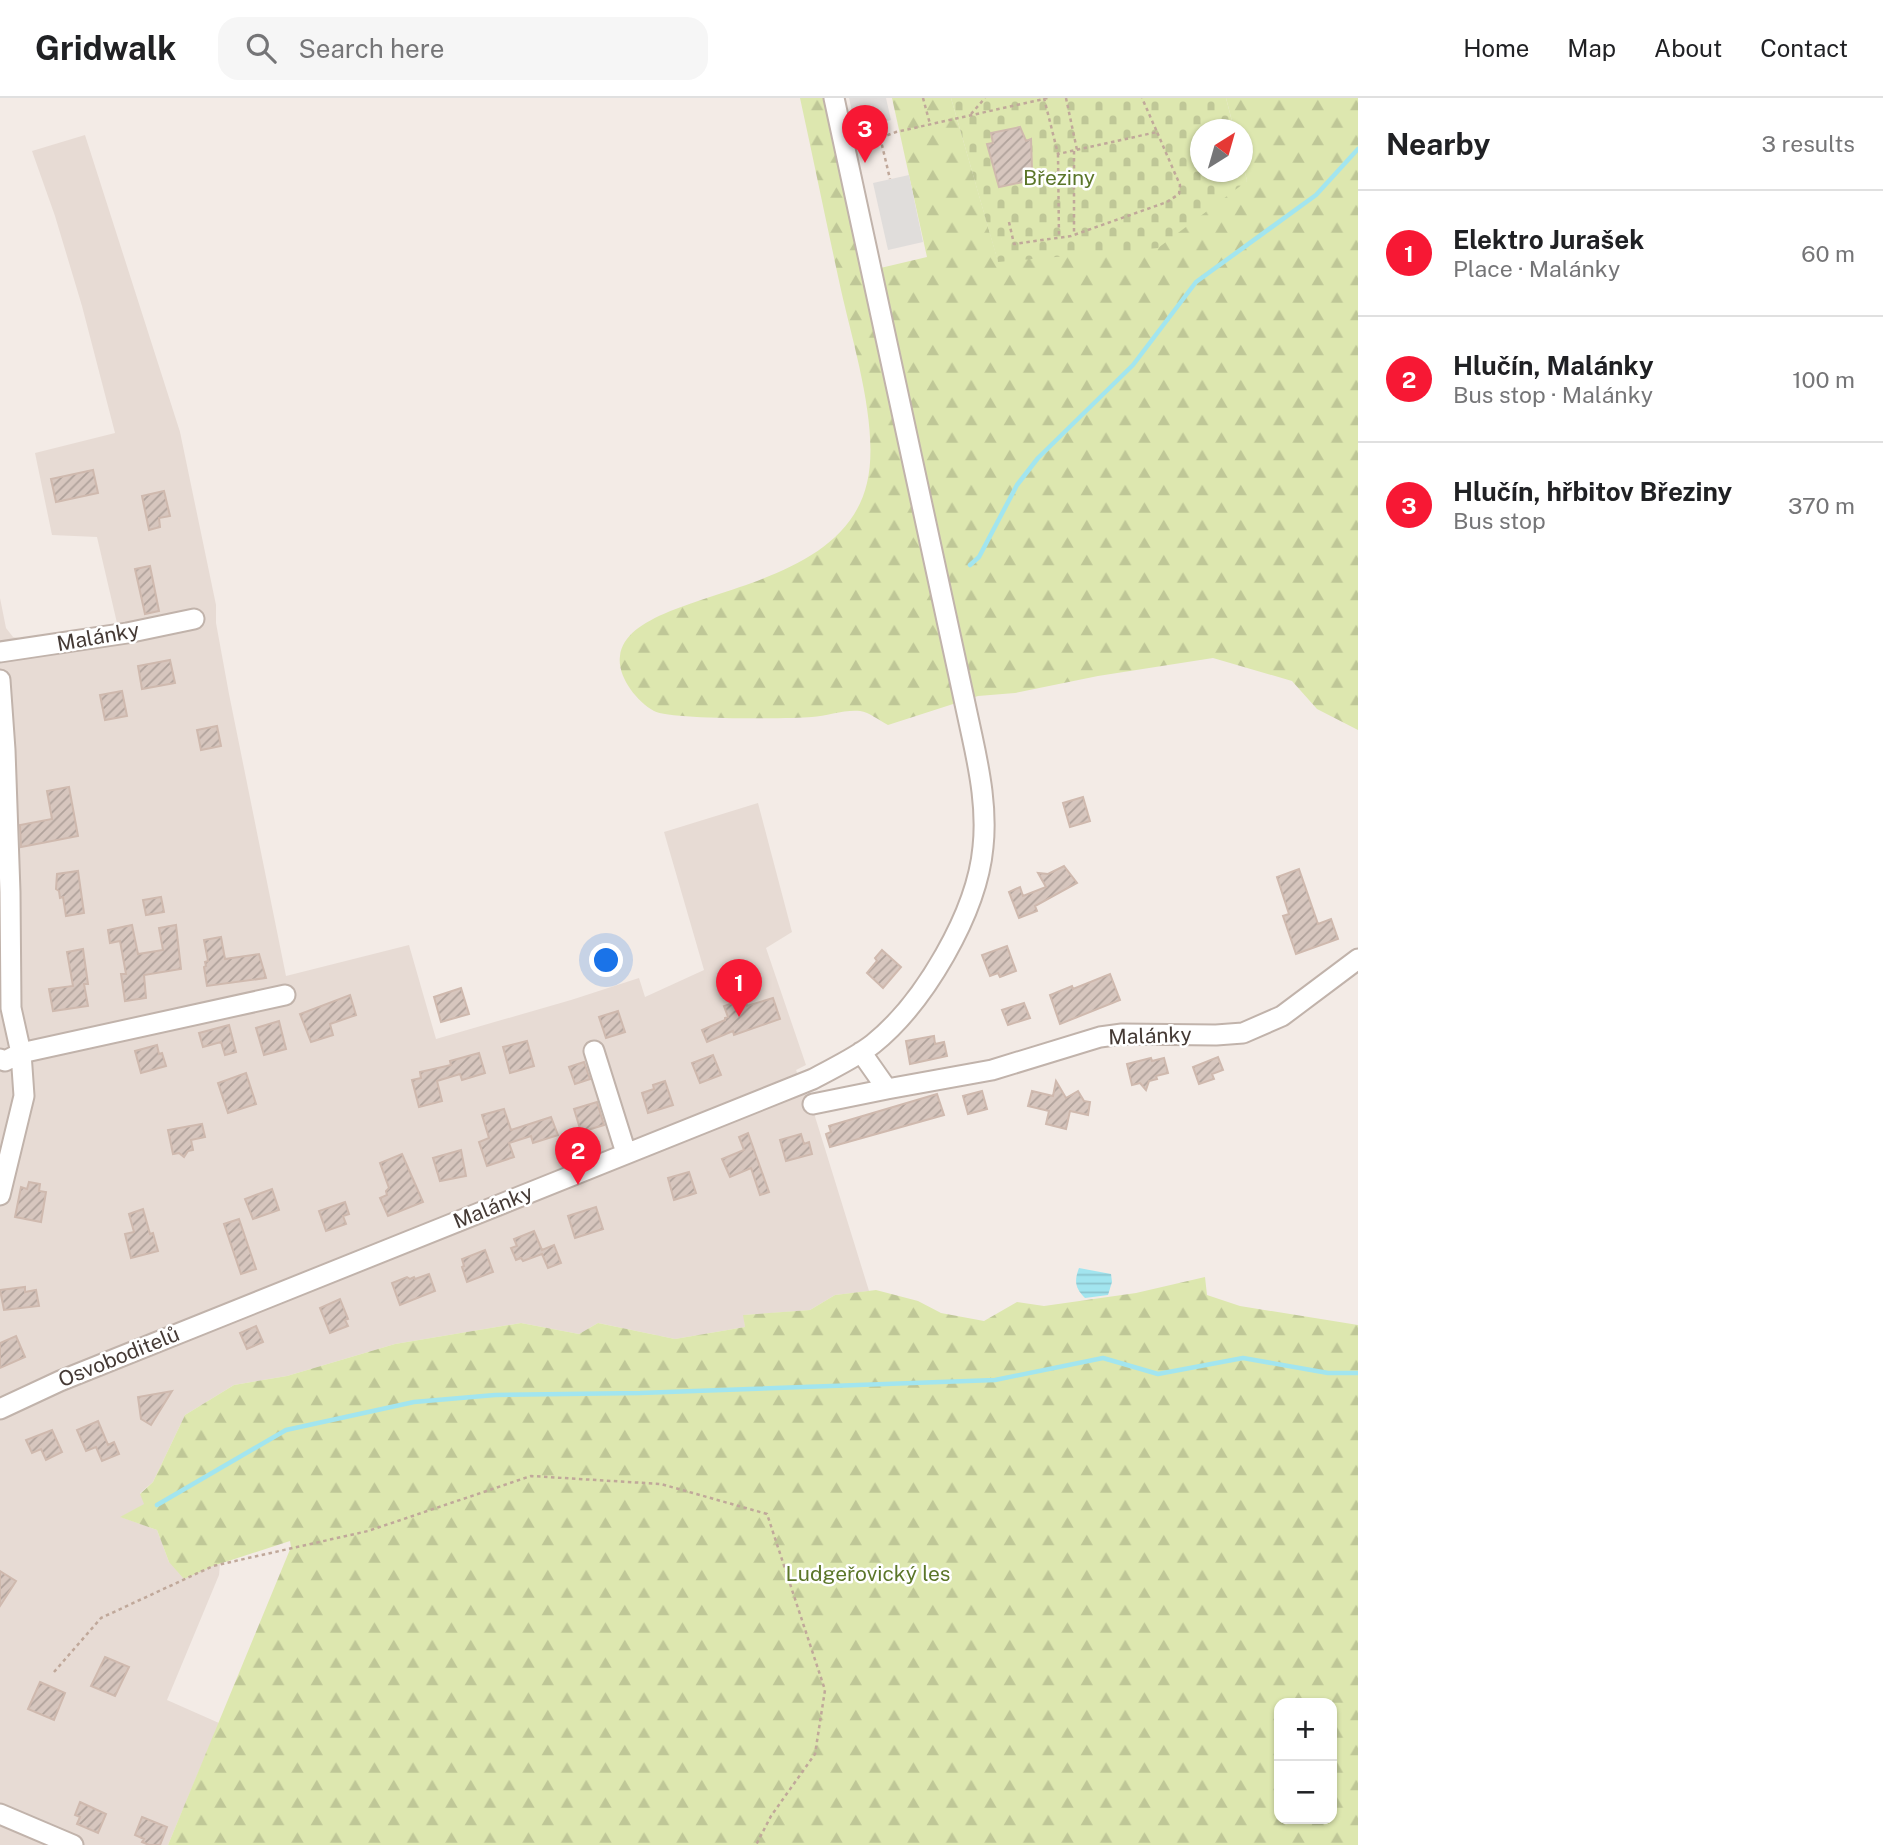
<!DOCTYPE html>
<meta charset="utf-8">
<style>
:root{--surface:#fff;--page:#f6f6f6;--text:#202124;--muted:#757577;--line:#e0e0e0;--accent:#f71834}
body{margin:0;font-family:"Public Sans",sans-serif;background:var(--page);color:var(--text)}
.controls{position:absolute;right:21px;bottom:21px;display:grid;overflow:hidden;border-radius:14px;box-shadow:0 2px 5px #0004}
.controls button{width:63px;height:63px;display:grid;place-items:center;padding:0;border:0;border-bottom:2px solid var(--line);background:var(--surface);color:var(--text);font:35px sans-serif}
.compass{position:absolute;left:1190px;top:21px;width:63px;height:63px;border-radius:50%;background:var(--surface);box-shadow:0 2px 5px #0004;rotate:37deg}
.you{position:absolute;left:607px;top:863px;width:24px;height:24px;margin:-18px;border:5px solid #fff;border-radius:50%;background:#1a73e8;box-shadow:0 0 0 10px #1a73e833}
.badge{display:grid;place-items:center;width:46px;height:46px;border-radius:50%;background:var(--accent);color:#fff;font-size:23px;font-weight:700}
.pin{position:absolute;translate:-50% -58px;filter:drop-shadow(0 2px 4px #0008)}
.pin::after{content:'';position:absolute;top:37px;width:24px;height:21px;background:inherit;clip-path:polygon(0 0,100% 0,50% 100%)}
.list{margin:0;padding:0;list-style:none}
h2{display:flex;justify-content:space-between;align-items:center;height:91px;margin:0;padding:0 28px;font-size:30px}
h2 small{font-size:23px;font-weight:400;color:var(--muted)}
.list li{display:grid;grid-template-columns:46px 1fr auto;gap:21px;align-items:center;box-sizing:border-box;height:126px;padding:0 28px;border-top:2px solid var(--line)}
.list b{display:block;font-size:26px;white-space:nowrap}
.list p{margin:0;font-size:23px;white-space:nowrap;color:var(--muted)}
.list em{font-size:23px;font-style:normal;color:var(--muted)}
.icon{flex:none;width:38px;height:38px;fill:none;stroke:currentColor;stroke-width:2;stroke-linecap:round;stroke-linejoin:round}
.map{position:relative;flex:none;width:1358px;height:1747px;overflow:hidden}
header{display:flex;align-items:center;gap:42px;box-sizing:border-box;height:98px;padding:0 35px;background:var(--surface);border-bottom:2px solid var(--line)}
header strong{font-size:33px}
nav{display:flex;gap:38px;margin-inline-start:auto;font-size:24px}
.search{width:490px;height:63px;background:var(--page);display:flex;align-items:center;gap:18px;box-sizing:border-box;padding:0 24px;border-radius:21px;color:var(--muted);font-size:26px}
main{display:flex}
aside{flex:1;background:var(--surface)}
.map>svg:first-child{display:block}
.residential{fill:#e7dbd4}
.forest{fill:url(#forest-firs);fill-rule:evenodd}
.cemetery{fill:url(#cemetery-stones)}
.parking{fill:#e0dddb}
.water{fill:url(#water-rules)}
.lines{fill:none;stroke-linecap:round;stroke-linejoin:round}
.stream{stroke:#a2e5ef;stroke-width:4.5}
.building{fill:url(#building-hatch);stroke:#cfb9ae;stroke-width:2}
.minor-casing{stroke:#c1b3ab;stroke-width:23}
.path{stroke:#c0a89a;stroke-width:2.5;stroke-dasharray:3.5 3.5;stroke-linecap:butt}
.minor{stroke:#fff;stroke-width:19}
.labels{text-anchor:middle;stroke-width:5;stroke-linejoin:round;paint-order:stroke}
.park-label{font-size:21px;fill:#5b7629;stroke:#fff}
.street-label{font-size:21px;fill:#453a35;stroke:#fff}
</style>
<header>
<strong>Gridwalk</strong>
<div class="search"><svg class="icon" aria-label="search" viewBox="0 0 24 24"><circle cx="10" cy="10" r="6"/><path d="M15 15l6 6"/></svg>Search here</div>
<nav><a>Home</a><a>Map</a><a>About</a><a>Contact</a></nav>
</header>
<main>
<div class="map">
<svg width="1358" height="1747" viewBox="0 0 1358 1747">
<defs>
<pattern id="forest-firs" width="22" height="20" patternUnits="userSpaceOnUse" patternTransform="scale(1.75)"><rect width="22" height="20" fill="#dde7af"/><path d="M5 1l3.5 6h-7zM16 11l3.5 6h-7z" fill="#bfc797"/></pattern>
<pattern id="cemetery-stones" width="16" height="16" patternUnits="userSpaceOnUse" patternTransform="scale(1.75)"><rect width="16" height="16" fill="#dde7af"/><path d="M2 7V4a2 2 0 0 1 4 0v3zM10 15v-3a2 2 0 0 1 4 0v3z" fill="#bfc797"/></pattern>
<pattern id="water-rules" width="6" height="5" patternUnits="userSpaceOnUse" patternTransform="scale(1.75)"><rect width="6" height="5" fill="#a2e5ef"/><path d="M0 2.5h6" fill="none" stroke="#8dc5ce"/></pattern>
<pattern id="building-hatch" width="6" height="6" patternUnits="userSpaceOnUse" patternTransform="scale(1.75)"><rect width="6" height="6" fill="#d7c6be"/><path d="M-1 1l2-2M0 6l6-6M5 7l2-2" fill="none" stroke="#b0a29b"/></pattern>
</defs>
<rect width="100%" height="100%" fill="#f3ebe6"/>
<path class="residential" d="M 85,37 L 180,334 L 216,507 L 216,525 L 229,596 L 286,878 L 409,847 L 436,941 L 571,902 L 639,880 L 645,899 L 704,872 L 664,734 L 758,705 L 792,834 L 766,850 L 806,967 L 796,972 L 813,1012 L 869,1193 L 835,1197 L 810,1212 L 744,1217 L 745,1229 L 675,1241 L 598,1225 L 579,1236 L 521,1225 L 395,1246 L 287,1278 L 234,1287 L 185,1317 L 153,1384 L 140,1395 L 145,1406 L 121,1419 L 157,1432 L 169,1464 L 213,1468 L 220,1466 L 219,1477 L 167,1602 L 219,1625 L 168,1747 L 0,1747 L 0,500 L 6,530 L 13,539 L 26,541 L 71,536 L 117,525 L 97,439 L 52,437 L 35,355 L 115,335 L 82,208 L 55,118 L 32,53 Z"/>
<path class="forest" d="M 800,0 L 834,0 L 872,172 L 927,159 L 892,0 L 951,0 L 998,163 L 1247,83 L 1243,66 L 1242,32 L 1234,31 L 1226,0 L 1358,0 L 1358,632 L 1317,611 L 1292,583 L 1213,560 L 1098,578 L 1015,595 L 978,598 L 888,627 C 880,623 869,614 860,613 C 847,611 826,618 812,619 C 789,621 670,622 654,613 C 636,603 617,578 620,558 C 629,488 839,505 867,385 C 880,331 853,246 841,192 C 827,128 814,64 800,0 Z
M 1205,1179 L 1207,1197 L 1240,1208 L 1358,1227 L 1358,1747 L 168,1747 L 291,1449 L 290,1443 L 213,1468 L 184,1481 L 169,1464 L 157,1432 L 120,1419 L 144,1406 L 140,1396 L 153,1384 L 185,1317 L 234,1287 L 287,1278 L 395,1246 L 521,1225 L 579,1236 L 598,1225 L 675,1241 L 745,1229 L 743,1217 L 810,1212 L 835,1197 L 876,1192 L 918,1203 L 941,1215 L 984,1223 L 1017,1204 L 1044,1208 L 1136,1195 ZM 1332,1605 L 1332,1721 L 1279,1721 L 1279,1605 Z"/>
<path class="cemetery" d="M 951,0 L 1226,0 L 1234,31 L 1200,32 L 1200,74 L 1242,74 L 1243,66 L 1247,83 L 1158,150 L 998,164 Z"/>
<path class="parking" d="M 849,0 L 886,0 L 891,22 L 856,32 Z
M 909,77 L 923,144 L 888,152 L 873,85 Z"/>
<path class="water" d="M 1079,1170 L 1111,1176 L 1112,1184 L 1108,1197 L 1085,1200 C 1075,1190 1074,1183 1079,1170 Z"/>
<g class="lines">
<path class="stream" d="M 970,467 L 979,459 L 1017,387 L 1038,360 L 1133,267 L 1196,184 L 1316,97 L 1358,51
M 157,1407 L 286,1332 L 414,1304 L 495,1297 L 640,1295 L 995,1282 L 1103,1260 L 1158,1276 L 1243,1260 L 1328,1275 L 1358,1275"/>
</g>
<path class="building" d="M 1020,29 L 1026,43 L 1031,41 L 1032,72 L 1026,73 L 1028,83 L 999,89 L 987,46 L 993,45 L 991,35 Z
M 93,372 L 98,395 L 56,404 L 51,381 Z
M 164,393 L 170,418 L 159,420 L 160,429 L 149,432 L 142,398 Z
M 150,468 L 159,513 L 145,516 L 135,471 Z
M 170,562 L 175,585 L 142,591 L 138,568 Z
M 122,593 L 127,618 L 105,622 L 100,597 Z
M 217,628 L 221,648 L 201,652 L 197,632 Z
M 69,689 L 78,738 L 21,749 L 20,727 L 52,721 L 47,693 Z
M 1083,699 L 1090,723 L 1070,729 L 1063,705 Z
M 1064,768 L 1077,785 L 1035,808 L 1037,813 L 1019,820 L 1009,794 L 1020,789 L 1023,798 L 1046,789 L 1038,775 L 1048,776 Z
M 1299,771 L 1318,826 L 1331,821 L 1338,841 L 1296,856 L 1283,818 L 1289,816 L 1277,779 Z
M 78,773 L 84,815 L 66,818 L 63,799 L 60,800 L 59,793 L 56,791 L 57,776 Z
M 161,799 L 164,814 L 146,817 L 143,802 Z
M 132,827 L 138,856 L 163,852 L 159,830 L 176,827 L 181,871 L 144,877 L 146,900 L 125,903 L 121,876 L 126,876 L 120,843 L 110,845 L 108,832 Z
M 221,839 L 225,861 L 259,856 L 266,880 L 207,888 L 204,869 L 206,868 L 205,864 L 208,863 L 204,842 Z
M 1007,848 L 1016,873 L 1000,879 L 998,875 L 990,878 L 982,857 Z
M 83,851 L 88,886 L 84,886 L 88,908 L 53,913 L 49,891 L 73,888 L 67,854 Z
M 882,852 L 901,869 L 883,890 L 867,875 L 877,863 L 875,860 Z
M 1110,876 L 1120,902 L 1060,926 L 1050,897 L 1072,888 L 1073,891 Z
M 461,890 L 469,916 L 441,924 L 434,899 Z
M 350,897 L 356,917 L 330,926 L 333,937 L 311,944 L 300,916 Z
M 773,900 L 780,921 L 734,937 L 733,933 L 707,944 L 702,932 L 725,922 L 725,920 L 728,919 L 724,908 L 745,901 L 747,908 Z
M 1024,905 L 1030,920 L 1008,927 L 1002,912 Z
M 618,913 L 625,934 L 606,940 L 599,919 Z
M 279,923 L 286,951 L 264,957 L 256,930 Z
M 229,927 L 236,954 L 225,957 L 221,944 L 203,949 L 199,935 Z
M 934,938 L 935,946 L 944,944 L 947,958 L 910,966 L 906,943 Z
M 527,943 L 534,968 L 510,975 L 503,949 Z
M 157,947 L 159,956 L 162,955 L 166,968 L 141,975 L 135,953 Z
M 479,955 L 485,975 L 462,982 L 460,976 L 437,983 L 442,1003 L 419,1009 L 412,982 L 421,980 L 420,974 L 451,967 L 450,963 Z
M 713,957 L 721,977 L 700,985 L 692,965 Z
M 1218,959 L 1223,972 L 1212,976 L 1214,981 L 1199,986 L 1193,969 Z
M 1151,960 L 1152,963 L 1164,960 L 1168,975 L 1156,978 L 1157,981 L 1149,983 L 1146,992 L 1140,985 L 1132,987 L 1127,966 Z
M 584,964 L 590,981 L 575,986 L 569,969 Z
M 246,975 L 256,1006 L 228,1015 L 218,985 Z
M 665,983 L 673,1007 L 648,1015 L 642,995 L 654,991 L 653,987 Z
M 1056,983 L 1066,1000 L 1078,993 L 1084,1003 L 1090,1004 L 1088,1017 L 1070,1013 L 1066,1031 L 1046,1026 L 1049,1013 L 1028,1008 L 1032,993 L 1053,998 Z
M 982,993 L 987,1011 L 968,1016 L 963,998 Z
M 937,996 L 944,1017 L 830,1049 L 826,1036 L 831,1034 L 829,1028 Z
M 597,1004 L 604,1027 L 581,1034 L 574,1011 Z
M 504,1011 L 511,1032 L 551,1019 L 558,1037 L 533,1045 L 531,1038 L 509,1045 L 514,1059 L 487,1068 L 479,1044 L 489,1040 L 482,1017 Z
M 202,1026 L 205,1039 L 191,1042 L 193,1052 L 188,1053 L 184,1059 L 179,1055 L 173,1056 L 168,1032 Z
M 748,1035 L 769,1094 L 760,1097 L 751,1070 L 730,1079 L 722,1061 L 744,1052 L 739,1039 Z
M 801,1036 L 804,1046 L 809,1044 L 812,1056 L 786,1063 L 780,1042 Z
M 461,1052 L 466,1078 L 440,1083 L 433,1060 Z
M 402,1056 L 423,1104 L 388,1118 L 380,1100 L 387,1097 L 386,1093 L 389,1090 L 380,1065 Z
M 689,1074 L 696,1095 L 674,1102 L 668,1080 Z
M 29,1084 L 40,1086 L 39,1093 L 46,1094 L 41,1124 L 15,1119 L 21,1089 L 27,1091 Z
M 272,1091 L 279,1112 L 253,1121 L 245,1101 Z
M 345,1104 L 349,1116 L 343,1118 L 346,1126 L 326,1133 L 319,1113 Z
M 596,1109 L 603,1131 L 575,1140 L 568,1118 Z
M 143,1111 L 150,1136 L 153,1135 L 158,1153 L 131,1160 L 125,1136 L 134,1134 L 129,1116 Z
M 239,1121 L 256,1171 L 241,1176 L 224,1126 Z
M 534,1133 L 542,1152 L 554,1147 L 561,1165 L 548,1170 L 542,1156 L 523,1163 L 521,1160 L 516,1162 L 511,1150 L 517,1148 L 514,1141 Z
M 485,1152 L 493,1174 L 467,1184 L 462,1169 L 464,1168 L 462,1161 Z
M 429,1176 L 435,1193 L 400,1207 L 392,1185 L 407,1179 L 410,1181 L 414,1179 L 415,1181 Z
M 25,1189 L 25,1194 L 36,1192 L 39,1208 L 4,1212 L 0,1192 Z
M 340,1201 L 348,1221 L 345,1222 L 348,1228 L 330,1235 L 320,1210 Z
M 256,1228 L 263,1244 L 247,1251 L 240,1235 Z
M 16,1238 L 25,1259 L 0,1270 L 0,1245 Z
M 172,1293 L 151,1327 L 141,1321 L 138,1299 Z
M 98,1323 L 108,1347 L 114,1344 L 119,1356 L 102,1363 L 96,1349 L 86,1353 L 77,1332 Z
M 52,1332 L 62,1354 L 46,1362 L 41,1351 L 32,1355 L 26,1342 Z
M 0,1473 L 16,1483 L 0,1508 Z
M 105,1559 L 129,1569 L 115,1598 L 91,1588 Z
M 40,1584 L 65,1595 L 54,1622 L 28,1611 Z
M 80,1704 L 106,1716 L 98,1735 L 77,1726 L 80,1719 L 75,1717 Z
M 142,1719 L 167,1729 L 160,1747 L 149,1747 L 142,1744 L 144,1741 L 135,1737 Z"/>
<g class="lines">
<g class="minor-casing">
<path id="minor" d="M 0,554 L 127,535 L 194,521
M 0,582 L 5,652 L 10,794 L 11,910 L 21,955 L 5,963 L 0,961
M 594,953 L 626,1055
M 861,954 L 887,991 L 992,972 L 1100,939 L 1122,936 L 1216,937 L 1243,935 L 1282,918 L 1358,861
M 813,1006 L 887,991
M 0,1097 L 24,998 L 21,955 L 285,897
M 0,1311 L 60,1283 L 813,981 C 833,970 855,960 873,946 C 924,905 977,815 983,749 C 987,712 980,675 972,638 L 834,0
M 0,1716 L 73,1747"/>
</g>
<path class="path" d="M 923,0 L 930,26
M 1044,0 L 1058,56 L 1157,34 L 1142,0
M 1066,0 L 1077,52
M 971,16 L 985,0
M 877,26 L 890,81
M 861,47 L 896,34 L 1048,0
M 1074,53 L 1074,137
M 1058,56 L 1059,140
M 1009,124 L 1014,146 L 1071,138 L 1167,104 L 1179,96 L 1180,87 L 1157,34
M 54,1574 L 101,1520 L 213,1468 L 368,1433 L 531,1378 L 661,1386 L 767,1416 L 825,1592 L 815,1656 L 771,1718 L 756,1747"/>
<use href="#minor" class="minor"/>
</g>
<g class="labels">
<g class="park-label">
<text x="1059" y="87">Březiny</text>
<text x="868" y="1483">Ludgeřovický les</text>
</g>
<g class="street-label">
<text transform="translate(98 539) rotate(-10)" y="7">Malánky</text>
<text transform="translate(1150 938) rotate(-2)" y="7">Malánky</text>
<text transform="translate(493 1109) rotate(-22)" y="7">Malánky</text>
<text transform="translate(119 1259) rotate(-22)" y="7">Osvoboditelů</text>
</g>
</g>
</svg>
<div class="controls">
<button>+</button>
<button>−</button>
</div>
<svg class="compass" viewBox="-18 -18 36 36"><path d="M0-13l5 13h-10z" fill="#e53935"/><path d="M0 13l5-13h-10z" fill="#757577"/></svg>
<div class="you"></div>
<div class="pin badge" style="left:739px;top:919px">1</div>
<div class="pin badge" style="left:578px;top:1087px">2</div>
<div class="pin badge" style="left:865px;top:65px">3</div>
</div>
<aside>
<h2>Nearby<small>3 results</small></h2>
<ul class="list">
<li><span class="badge">1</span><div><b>Elektro Jurašek</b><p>Place · Malánky</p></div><em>60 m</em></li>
<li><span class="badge">2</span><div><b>Hlučín, Malánky</b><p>Bus stop · Malánky</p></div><em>100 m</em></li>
<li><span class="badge">3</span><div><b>Hlučín, hřbitov Březiny</b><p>Bus stop</p></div><em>370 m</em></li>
</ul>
</aside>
</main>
